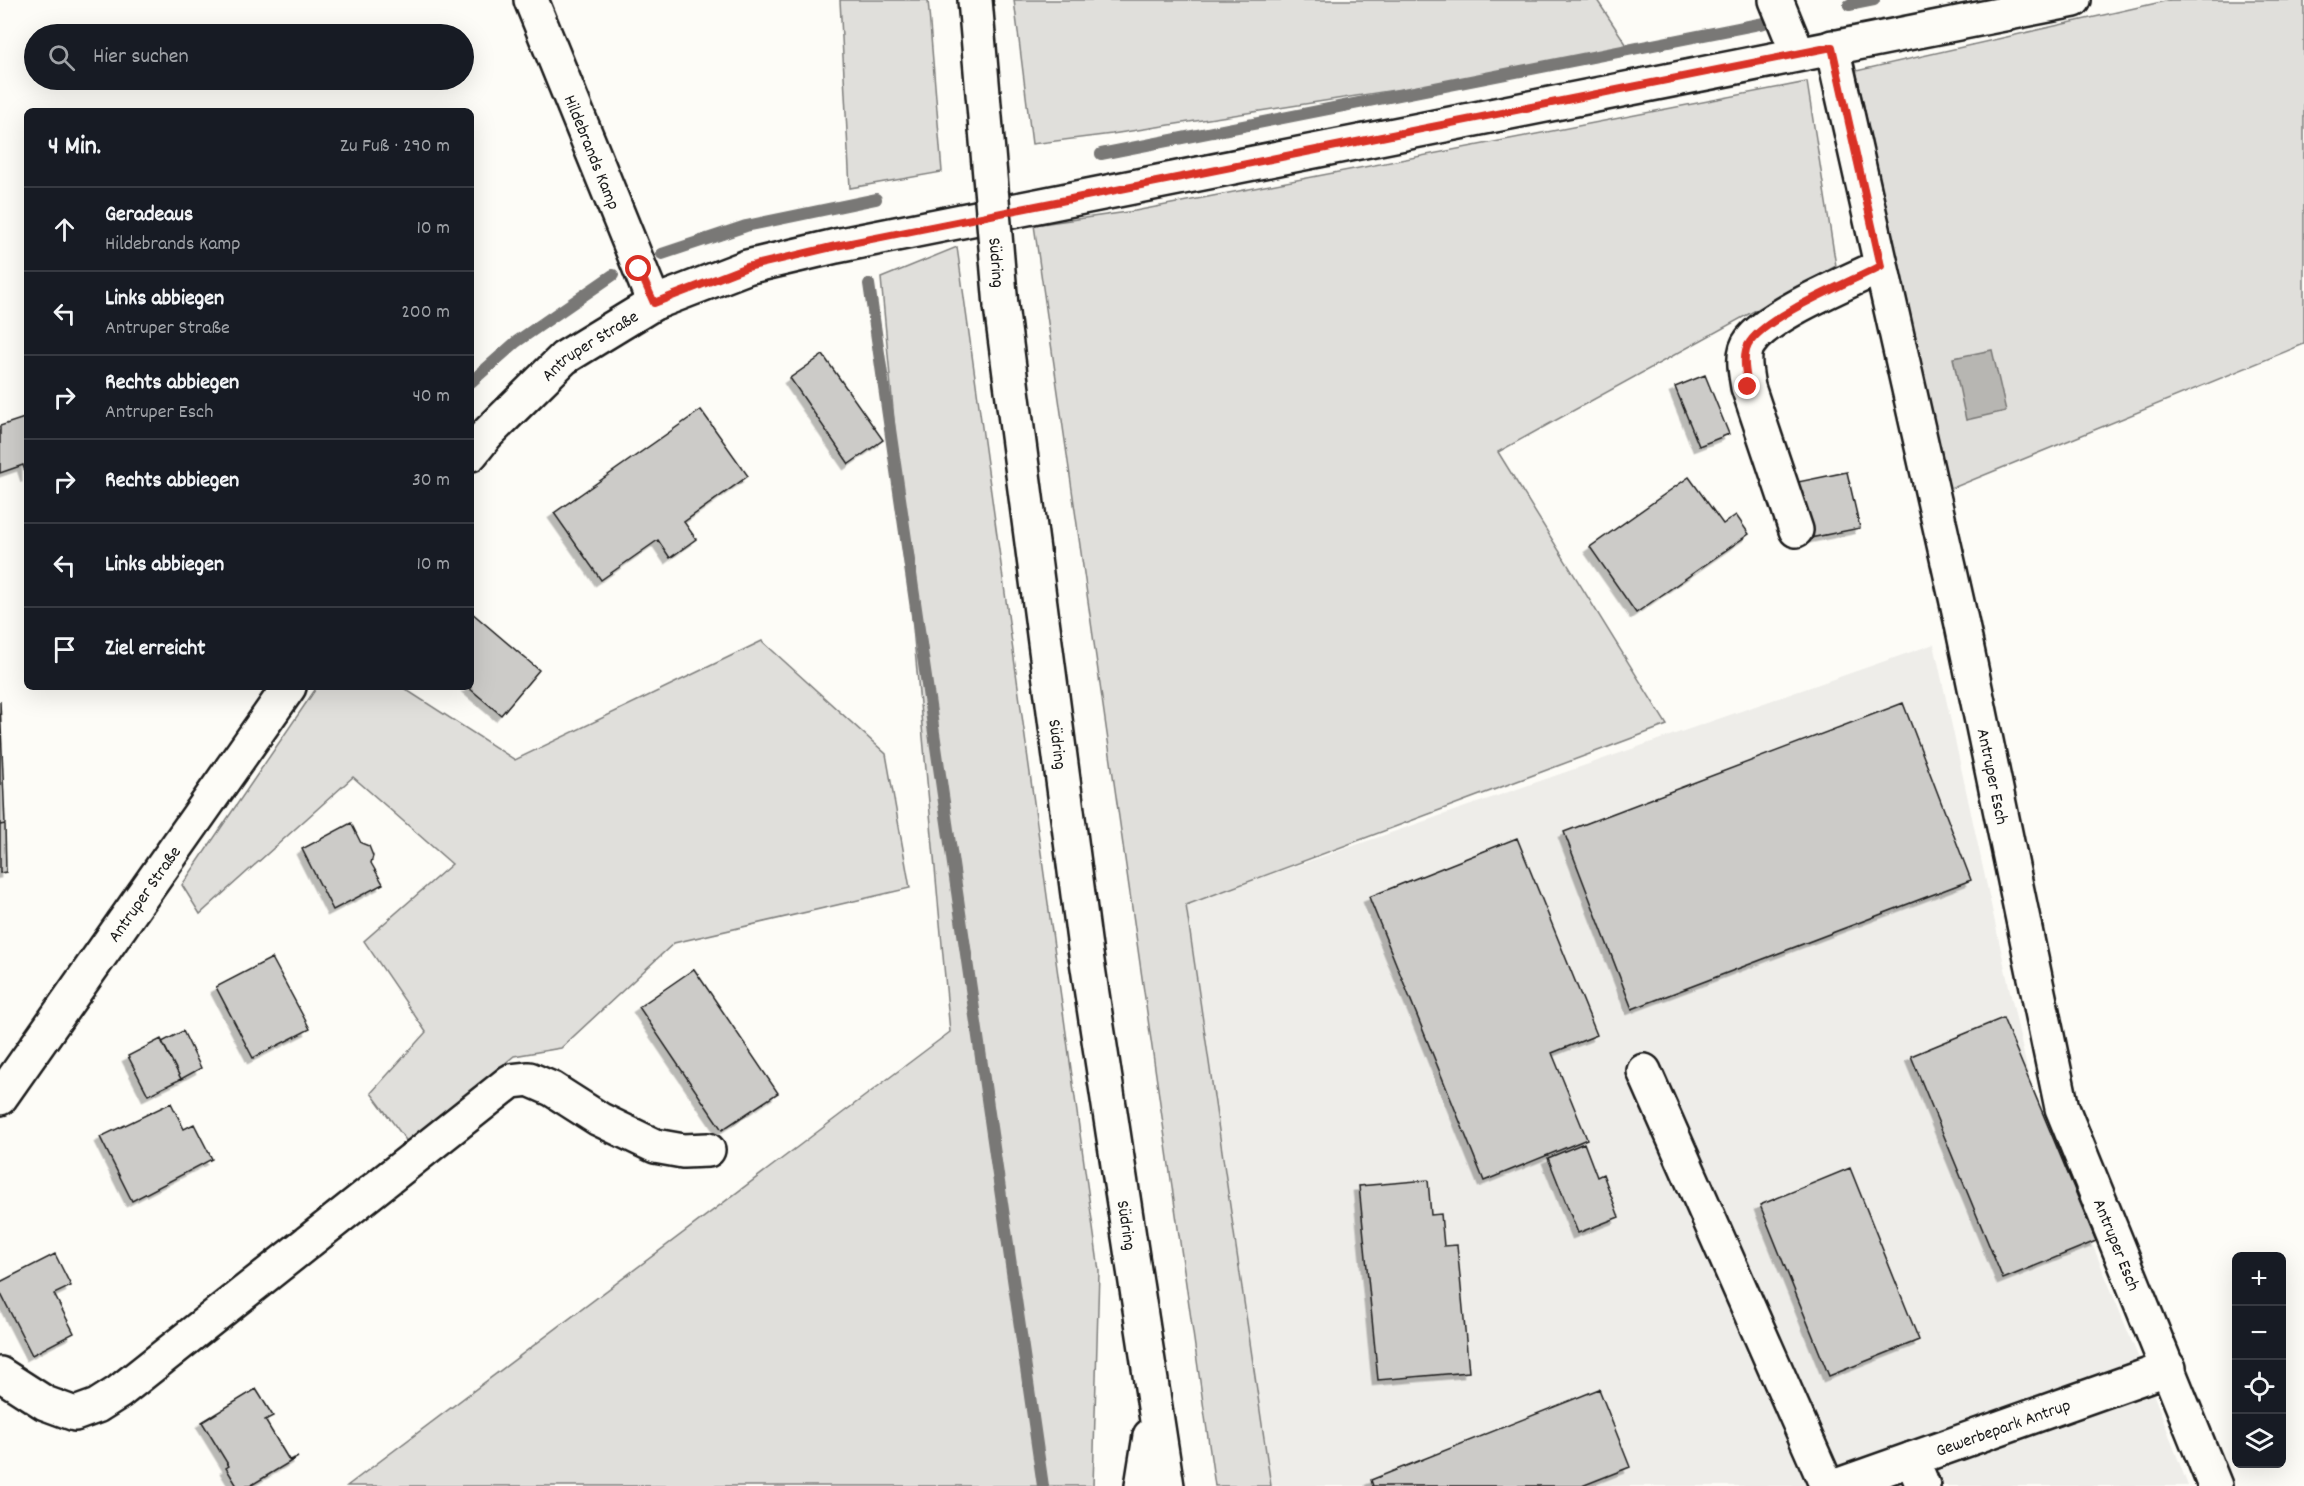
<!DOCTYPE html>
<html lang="de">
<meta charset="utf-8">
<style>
:root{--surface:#171b24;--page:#20242c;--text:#f1f3f6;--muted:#9ea1a6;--line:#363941}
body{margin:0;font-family:Dekko,sans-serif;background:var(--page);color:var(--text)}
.controls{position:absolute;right:18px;bottom:18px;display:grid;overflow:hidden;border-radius:9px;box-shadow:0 6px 24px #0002}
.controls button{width:54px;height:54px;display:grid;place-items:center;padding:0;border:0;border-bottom:2px solid var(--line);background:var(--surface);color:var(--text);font:30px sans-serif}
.stop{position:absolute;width:18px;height:18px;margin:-14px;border:4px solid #d93025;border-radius:50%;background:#fff}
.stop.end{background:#d93025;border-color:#fff;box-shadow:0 2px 6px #0008}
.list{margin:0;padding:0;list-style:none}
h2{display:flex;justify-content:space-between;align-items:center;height:78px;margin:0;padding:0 24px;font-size:26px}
h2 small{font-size:20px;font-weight:400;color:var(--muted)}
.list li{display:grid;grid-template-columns:39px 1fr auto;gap:18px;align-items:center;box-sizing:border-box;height:84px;padding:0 24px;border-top:2px solid var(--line)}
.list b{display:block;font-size:22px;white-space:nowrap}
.list p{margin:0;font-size:20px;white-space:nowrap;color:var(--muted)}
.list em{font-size:20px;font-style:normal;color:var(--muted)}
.icon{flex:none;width:33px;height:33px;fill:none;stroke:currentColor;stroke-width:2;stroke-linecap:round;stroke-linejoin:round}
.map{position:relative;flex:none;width:2304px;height:1486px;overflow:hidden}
.search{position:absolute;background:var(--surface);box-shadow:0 6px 24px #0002;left:24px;top:24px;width:450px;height:66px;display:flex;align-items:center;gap:15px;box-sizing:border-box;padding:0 21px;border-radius:33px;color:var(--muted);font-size:22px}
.panel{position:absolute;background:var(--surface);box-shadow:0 6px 24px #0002;left:24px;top:108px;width:450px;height:582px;border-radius:9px}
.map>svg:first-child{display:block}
.built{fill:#eeede9}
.green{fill:#e0dfdb;stroke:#7e7e7c;stroke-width:1.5}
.water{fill:#b7b6b2;stroke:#797876;stroke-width:1.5}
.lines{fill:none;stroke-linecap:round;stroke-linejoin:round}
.stream{stroke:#797876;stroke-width:12}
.building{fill:#cccbc8;stroke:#1c1c1c;stroke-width:1.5;filter:url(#shadow)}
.minor-casing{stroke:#1c1c1c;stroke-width:38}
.major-casing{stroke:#1c1c1c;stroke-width:38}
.minor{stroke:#fdfcf7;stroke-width:33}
.major{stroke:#fdfcf7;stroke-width:33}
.major-bridge-casing{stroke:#1c1c1c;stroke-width:38;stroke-linecap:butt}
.major-bridge{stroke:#fdfcf7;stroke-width:33}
.route{stroke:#d93025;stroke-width:8}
.labels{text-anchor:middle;stroke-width:4.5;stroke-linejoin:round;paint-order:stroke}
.street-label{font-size:18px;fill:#1c1c1c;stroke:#fdfcf7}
</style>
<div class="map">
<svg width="2304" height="1486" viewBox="0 0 2304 1486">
<defs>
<filter id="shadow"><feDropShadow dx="-5.5" dy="5.5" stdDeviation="0" flood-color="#0004"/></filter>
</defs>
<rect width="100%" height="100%" fill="#fdfcf7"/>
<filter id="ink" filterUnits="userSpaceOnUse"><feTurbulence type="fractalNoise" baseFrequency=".0167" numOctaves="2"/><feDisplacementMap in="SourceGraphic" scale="12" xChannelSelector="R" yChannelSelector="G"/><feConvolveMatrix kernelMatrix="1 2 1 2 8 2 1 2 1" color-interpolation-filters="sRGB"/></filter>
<g filter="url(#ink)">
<path class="built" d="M 1934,644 L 2034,1101 L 2159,1408 L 2188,1486 L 1271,1486 L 1186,904 Z"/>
<path class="green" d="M 840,0 L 928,0 L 942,172 L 850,188 Z
M 1014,0 L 1597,0 L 1632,53 L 1112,134 L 1032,144 Z
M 2170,0 L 2304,0 L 2304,344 L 1948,490 L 1856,71 Z
M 1807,82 L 1836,266 L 1498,452 L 1667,725 L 1186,905 L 1271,1486 L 1215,1486 L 1034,225 L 1135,211 Z
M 957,247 L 1099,1271 L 1093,1486 L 347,1486 L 950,1032 L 881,278 Z
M 762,641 L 886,754 L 910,888 L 674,943 L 561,1048 L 514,1056 L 408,1143 L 371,1093 L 426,1032 L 364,941 L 452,864 L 353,777 L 200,914 L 182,885 L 317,687 L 402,687 L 515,760 Z"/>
<path class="water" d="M 1992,350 L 2006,411 L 1966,420 L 1953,358 Z"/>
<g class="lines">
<path class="stream" d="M 1849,5 L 1874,0
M 1101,154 L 1764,23
M 662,254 L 746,226 L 876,199
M 869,284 L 1043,1486
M 471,382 L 516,342 L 613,275"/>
</g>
<path class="building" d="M 823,355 L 883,440 L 849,464 L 790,378 Z
M 1705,375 L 1729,434 L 1699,446 L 1675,387 Z
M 701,410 L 748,476 L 684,522 L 696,539 L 670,558 L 658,540 L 601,580 L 554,513 Z
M 27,417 L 27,477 L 23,465 L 0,473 L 0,426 Z
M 1847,472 L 1860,528 L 1810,538 L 1798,482 Z
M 1689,477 L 1723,524 L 1736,515 L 1749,534 L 1636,613 L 1590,547 Z
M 471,612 L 539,670 L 501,715 L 468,687 L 471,687 Z
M 0,701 L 5,824 L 0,825 Z
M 1903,703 L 1971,880 L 1632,1009 L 1564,832 Z
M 351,823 L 361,843 L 369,846 L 373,856 L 371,863 L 383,884 L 333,910 L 302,849 Z
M 5,824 L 6,872 L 0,873 L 0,825 Z
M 1517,838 L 1597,1035 L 1552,1053 L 1587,1139 L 1484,1181 L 1369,897 Z
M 272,958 L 310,1029 L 253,1058 L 216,987 Z
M 694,969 L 778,1093 L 722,1130 L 639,1007 Z
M 2003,1018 L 2096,1241 L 2003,1279 L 1911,1056 Z
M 183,1031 L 201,1068 L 181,1079 L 162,1042 Z
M 161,1039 L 181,1079 L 148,1095 L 128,1056 Z
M 171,1103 L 184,1129 L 194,1124 L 212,1159 L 132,1201 L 100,1137 Z
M 1584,1143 L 1597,1177 L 1603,1174 L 1619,1217 L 1578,1233 L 1548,1158 Z
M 1850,1168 L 1919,1340 L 1829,1376 L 1760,1205 Z
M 1428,1180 L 1431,1215 L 1441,1214 L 1444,1246 L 1457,1245 L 1469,1372 L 1378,1380 L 1359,1186 Z
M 55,1254 L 71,1286 L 54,1294 L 74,1333 L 32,1355 L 0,1292 L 0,1282 Z
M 256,1389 L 273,1416 L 265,1420 L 289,1460 L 298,1457 L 250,1486 L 237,1486 L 226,1468 L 229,1466 L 202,1422 Z
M 1599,1389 L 1630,1467 L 1582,1486 L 1373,1486 L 1371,1480 Z"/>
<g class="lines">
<g class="minor-casing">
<g id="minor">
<path id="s1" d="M 531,0 L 654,303"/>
<path d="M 1776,0 L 1798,54"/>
<path id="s2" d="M 1832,47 L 1961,620 L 2062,1108 L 2215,1486"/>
<path id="s3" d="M 471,454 L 487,434 L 564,358 L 654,303 L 747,267 L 836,246 L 2074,0"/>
<path d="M 1796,530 L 1748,387 C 1746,374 1741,353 1750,342 C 1769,314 1849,282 1881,266"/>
<path d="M 1644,1071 L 1827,1486"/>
<path id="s4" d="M 0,1098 L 289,687"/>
<path d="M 0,1374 L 45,1403 L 75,1414 L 97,1406 L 119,1392 L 511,1081 L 529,1079 L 552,1089 L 599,1119 L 655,1146 L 683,1151 L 708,1150"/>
<path d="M 1912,1459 L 1923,1486"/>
<path id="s5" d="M 1836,1486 L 2169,1368"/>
</g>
</g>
<g class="major-casing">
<g id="major">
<path d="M 975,0 L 986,129"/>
<path id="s6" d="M 1001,306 L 1085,948 L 1167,1486"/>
<path d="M 1142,1486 L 1150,1436"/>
</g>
</g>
<use href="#minor" class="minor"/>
<use href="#major" class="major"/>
<g class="major-bridge-casing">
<g id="major-bridge">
<path id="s7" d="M 986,129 L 1001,306"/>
</g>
</g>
<use href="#major-bridge" class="major-bridge"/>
</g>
</g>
<g class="lines" filter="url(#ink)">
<path class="route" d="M 639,269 L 654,303 L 747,267 L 836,246 L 1832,47 L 1881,266 C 1848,283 1770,314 1750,342 C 1741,353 1746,374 1748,387"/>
</g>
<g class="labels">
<g class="street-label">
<text dy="6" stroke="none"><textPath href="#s1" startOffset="164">Hildebrands Kamp</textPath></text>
<text dy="6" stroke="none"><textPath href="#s7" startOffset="134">Südring</textPath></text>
<text dy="6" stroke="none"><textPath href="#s3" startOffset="162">Antruper Straße</textPath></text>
<text dy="6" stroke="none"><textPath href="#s6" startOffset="442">Südring</textPath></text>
<text dy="6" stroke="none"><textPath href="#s2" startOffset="747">Antruper Esch</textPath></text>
<text dy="6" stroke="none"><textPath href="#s4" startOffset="250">Antruper Straße</textPath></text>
<text dy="6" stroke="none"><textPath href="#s6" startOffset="928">Südring</textPath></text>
<text dy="6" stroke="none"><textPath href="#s2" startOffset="1233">Antruper Esch</textPath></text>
<text dy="6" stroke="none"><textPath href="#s5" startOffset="177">Gewerbepark Antrup</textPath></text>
</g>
</g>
</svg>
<div class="controls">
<button>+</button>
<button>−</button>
<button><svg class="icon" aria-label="locate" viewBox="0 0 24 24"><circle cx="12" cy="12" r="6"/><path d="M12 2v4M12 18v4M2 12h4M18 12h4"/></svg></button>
<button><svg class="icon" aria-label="layers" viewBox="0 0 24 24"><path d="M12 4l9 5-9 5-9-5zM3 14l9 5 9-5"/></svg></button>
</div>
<div class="stop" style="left:639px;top:269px"></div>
<div class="stop end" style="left:1748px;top:387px"></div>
<div class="search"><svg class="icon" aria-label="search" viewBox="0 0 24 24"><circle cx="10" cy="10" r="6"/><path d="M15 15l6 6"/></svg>Hier suchen</div>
<section class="panel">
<h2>4 Min.<small>Zu Fuß · 290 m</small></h2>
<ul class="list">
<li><svg class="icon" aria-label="ahead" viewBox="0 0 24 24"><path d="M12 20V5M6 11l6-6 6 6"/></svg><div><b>Geradeaus</b><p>Hildebrands Kamp</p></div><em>10 m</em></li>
<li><svg class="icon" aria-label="left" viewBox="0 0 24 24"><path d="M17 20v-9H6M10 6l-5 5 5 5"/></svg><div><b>Links abbiegen</b><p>Antruper Straße</p></div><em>200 m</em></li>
<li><svg class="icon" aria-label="right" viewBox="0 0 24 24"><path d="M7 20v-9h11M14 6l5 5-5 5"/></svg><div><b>Rechts abbiegen</b><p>Antruper Esch</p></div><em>40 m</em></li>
<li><svg class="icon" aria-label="right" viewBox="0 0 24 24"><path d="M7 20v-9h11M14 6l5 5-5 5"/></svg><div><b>Rechts abbiegen</b></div><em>30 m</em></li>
<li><svg class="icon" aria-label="left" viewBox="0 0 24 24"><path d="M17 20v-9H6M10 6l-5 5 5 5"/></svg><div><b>Links abbiegen</b></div><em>10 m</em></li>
<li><svg class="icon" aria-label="arrive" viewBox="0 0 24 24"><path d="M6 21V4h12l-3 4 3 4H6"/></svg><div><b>Ziel erreicht</b></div></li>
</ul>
</section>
</div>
